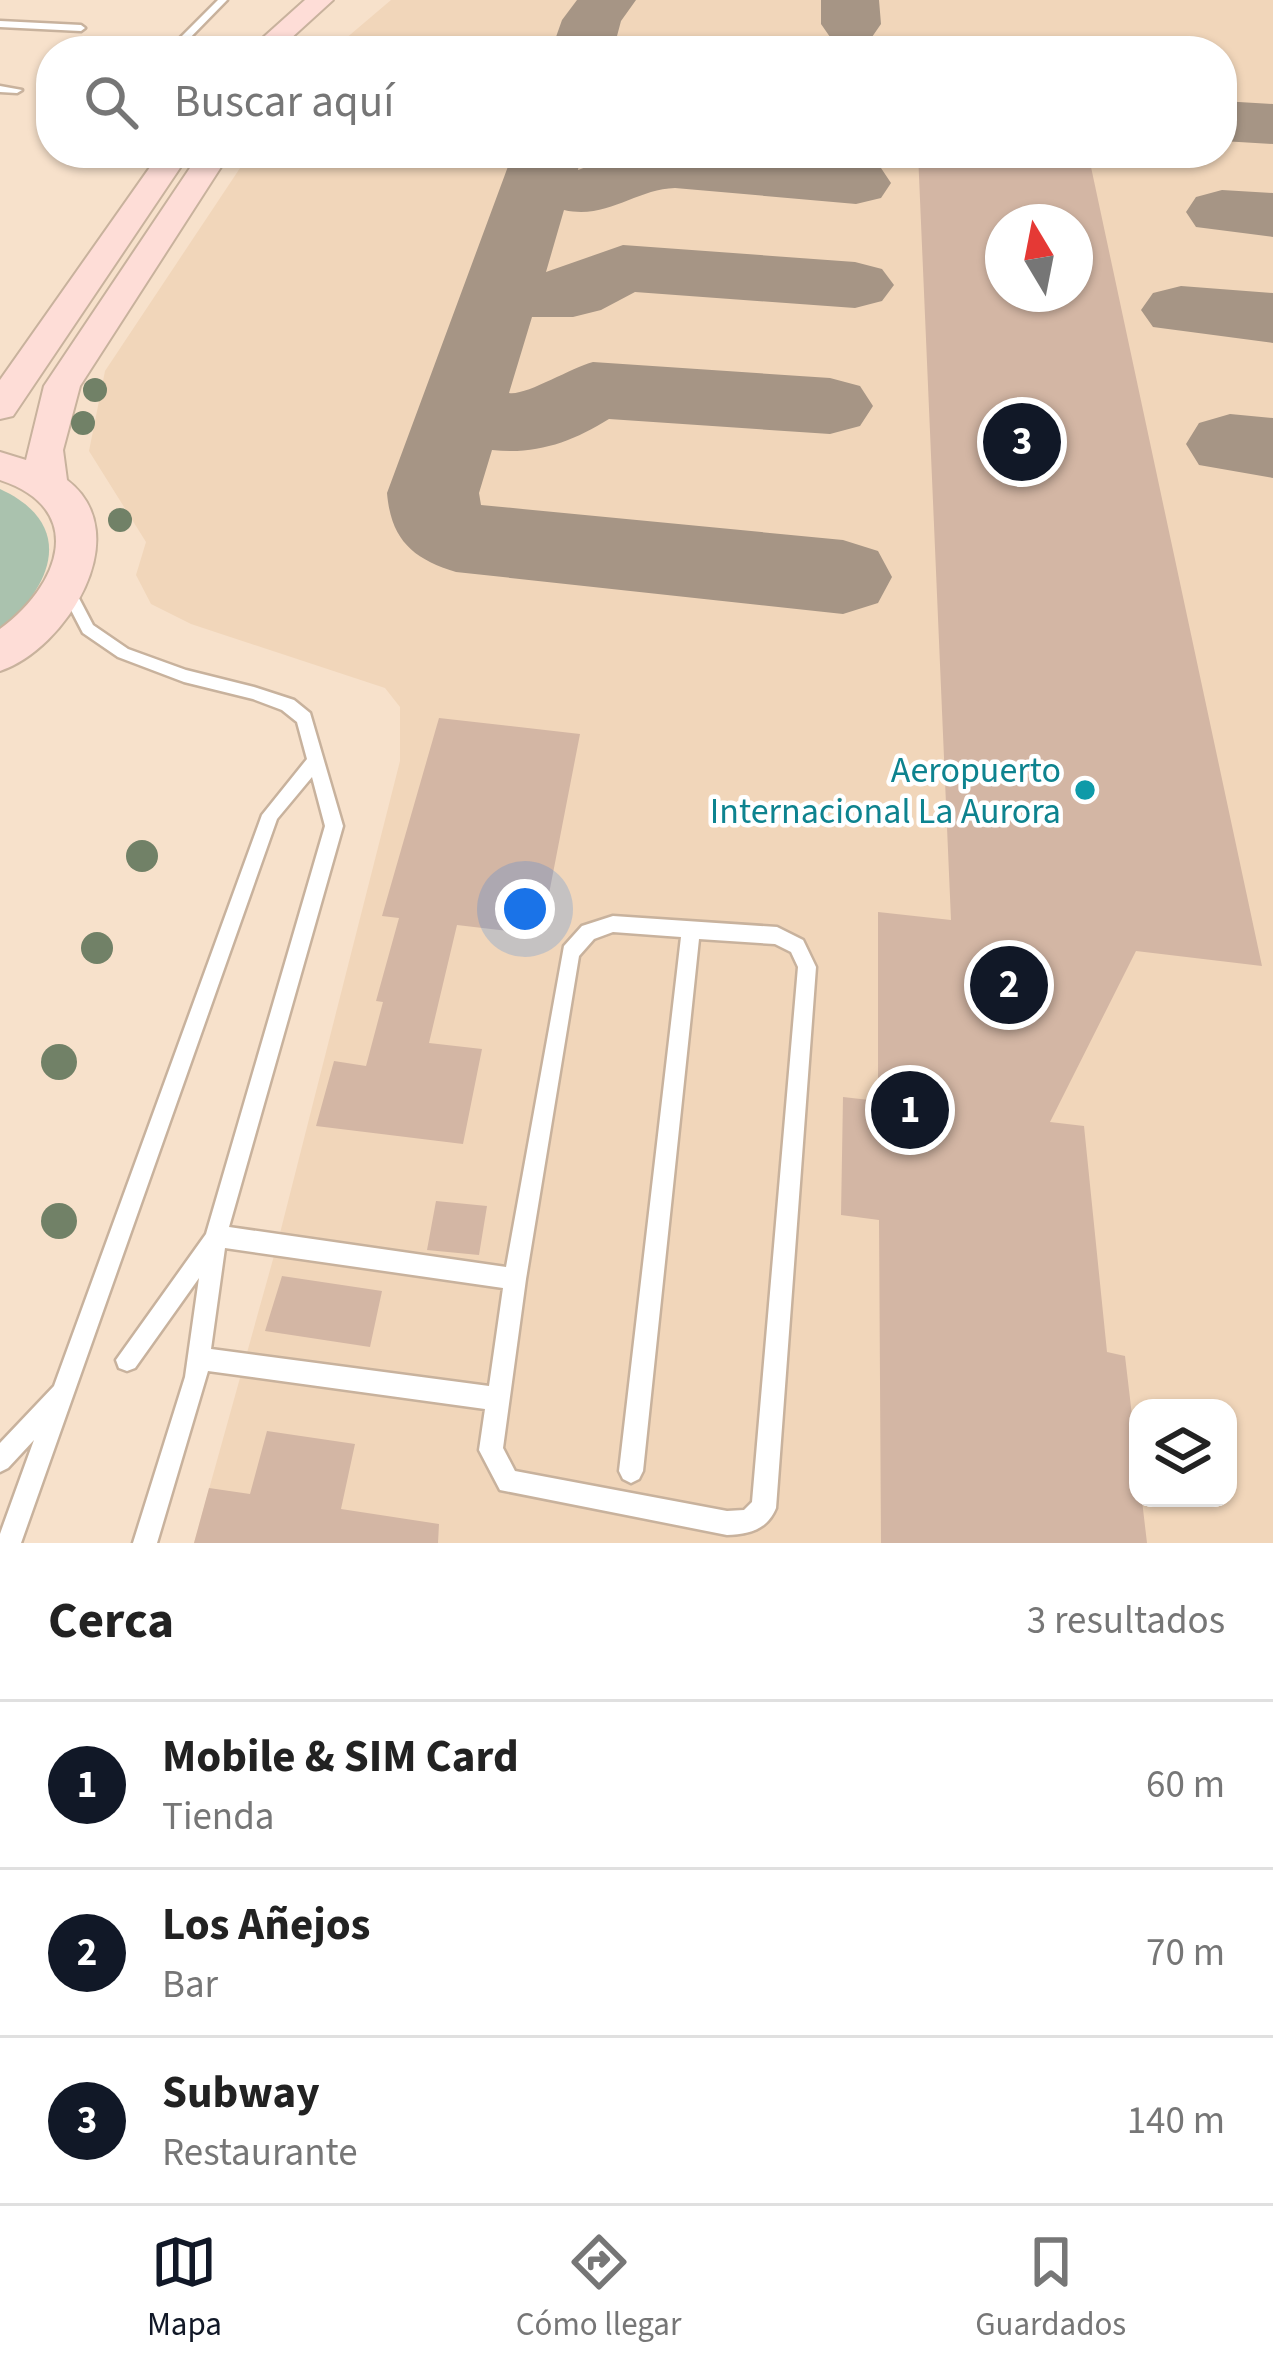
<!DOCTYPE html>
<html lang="es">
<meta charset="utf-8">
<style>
:root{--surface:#fff;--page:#f2f2f2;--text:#222;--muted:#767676;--line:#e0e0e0;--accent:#111827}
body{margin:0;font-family:"Source Sans 3",sans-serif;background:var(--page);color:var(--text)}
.controls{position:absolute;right:36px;bottom:36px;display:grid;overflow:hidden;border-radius:24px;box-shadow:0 3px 9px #0004}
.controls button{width:108px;height:108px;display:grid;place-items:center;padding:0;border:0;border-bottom:3px solid var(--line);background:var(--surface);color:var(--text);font:60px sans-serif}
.compass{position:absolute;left:985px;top:204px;width:108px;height:108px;border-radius:50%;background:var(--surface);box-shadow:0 3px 9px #0004;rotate:350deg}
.you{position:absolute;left:525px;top:909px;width:42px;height:42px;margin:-30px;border:9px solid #fff;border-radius:50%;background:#1a73e8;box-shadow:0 0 0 18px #1a73e833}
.badge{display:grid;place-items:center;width:78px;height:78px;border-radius:50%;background:var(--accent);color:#fff;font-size:39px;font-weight:700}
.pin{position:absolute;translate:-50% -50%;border:6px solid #fff;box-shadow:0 3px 12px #0006}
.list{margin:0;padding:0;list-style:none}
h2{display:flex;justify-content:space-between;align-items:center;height:156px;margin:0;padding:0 48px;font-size:51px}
h2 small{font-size:39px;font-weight:400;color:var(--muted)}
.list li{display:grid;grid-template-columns:78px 1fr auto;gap:36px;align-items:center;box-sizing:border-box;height:168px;padding:0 48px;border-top:3px solid var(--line)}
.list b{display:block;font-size:45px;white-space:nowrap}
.list p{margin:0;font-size:39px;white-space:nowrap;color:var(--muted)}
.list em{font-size:39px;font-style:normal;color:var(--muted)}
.icon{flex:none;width:66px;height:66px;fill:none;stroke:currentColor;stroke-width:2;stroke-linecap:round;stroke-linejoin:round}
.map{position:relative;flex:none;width:1273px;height:1543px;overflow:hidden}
.search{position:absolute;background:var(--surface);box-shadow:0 3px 9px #0004;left:36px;right:36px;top:36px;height:132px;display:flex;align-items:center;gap:30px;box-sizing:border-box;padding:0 42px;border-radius:48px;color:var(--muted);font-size:45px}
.sheet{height:660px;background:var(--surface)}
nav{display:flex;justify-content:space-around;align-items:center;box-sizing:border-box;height:168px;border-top:3px solid var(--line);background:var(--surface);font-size:33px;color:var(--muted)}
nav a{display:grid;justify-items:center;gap:6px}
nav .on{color:var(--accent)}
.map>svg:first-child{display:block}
.built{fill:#f1d6ba;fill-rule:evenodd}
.green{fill:#aac2ae}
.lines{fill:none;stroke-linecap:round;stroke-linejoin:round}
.taxiway{fill:#a69585;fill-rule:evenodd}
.building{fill:#d3b6a4;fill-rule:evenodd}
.service-casing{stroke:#c8b29d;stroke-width:5}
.secondary-casing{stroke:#c8b29d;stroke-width:4}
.service{fill:#fff;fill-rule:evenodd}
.secondary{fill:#feddd7;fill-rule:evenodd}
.tree{fill:#718167}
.culture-dot{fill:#0f9aa8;stroke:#fff;stroke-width:4.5}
.labels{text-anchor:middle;stroke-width:9;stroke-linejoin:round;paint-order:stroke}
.culture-label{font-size:36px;fill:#0d838f;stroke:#fff;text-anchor:end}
</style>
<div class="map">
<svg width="1273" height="1543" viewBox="0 0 1273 1543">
<rect width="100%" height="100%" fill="#f7e1cb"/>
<path class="built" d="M 391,0 L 1273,0 L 1273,1543 L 194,1543 L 277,1245 L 400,761 L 400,707 L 385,688 L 191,624 L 151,604 L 136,575 L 146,542 L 89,451 L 105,371 L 250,153 L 1222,153 L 1222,51 L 331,51 ZM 1003,222 L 1075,222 L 1075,294 L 1003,294 ZM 1138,1408 L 1228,1408 L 1228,1498 L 1138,1498 Z"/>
<path class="green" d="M 0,489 C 76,524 54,585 0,630 Z"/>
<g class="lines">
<path class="taxiway" d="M 577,0 L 636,0 L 621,21 L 613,51 L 551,51 L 562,20 Z
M 821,0 L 879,0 L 881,24 L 872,37 L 851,42 L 830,37 L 821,24 Z
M 1222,101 L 1273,104 L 1273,144 L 1222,141 Z
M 513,153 L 581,153 L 578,170 L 624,153 L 767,153 L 881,168 L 891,183 L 881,198 L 856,204 L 675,188 C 636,189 607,220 564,210 L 546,272 L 623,245 L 855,262 L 882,269 L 894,285 L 882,301 L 855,308 L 635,292 L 601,310 L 573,317 L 532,317 L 509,393 C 526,396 570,368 593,362 L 830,378 L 860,386 L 873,406 L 860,426 L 830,434 L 609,419 C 572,442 536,455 492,450 L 479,493 L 481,505 L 843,540 L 878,551 L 892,577 L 878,603 L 843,614 L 456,572 C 413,559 391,540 387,493 Z
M 1222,190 L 1273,193 L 1273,237 L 1196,227 L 1186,212 L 1196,197 Z
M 1181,286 L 1273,293 L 1273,343 L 1153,327 L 1141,310 L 1153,293 Z
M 1230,414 L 1273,418 L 1273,478 L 1199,465 L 1186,444 L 1199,423 Z"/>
</g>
<path class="building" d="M 918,153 L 1088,153 L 1262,966 L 1136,951 L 1050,1122 L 1084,1126 L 1107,1352 L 1125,1356 L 1147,1543 L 881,1543 L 879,1220 L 841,1215 L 843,1097 L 878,1101 L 878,912 L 951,920 ZM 1003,222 L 1075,222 L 1075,294 L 1003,294 Z
M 439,718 L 580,734 L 541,935 L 457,925 L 429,1043 L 482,1049 L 463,1144 L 316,1126 L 334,1061 L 366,1066 L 383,1002 L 376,1001 L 399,918 L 382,916 Z
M 436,1201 L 487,1206 L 479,1255 L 427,1250 Z
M 282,1276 L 382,1291 L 370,1347 L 265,1331 Z
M 267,1431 L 355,1444 L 341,1509 L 439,1524 L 438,1543 L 194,1543 L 209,1488 L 250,1494 Z"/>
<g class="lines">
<g class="service-casing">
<path id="service" d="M 218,0 L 227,0 L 182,46 L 176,46 L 176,42 Z
M 0,21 L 81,25 L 85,28 L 81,31 L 0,27 Z
M 0,86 L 22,90 L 17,93 L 0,92 Z
M 66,581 L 71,583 L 93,625 L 128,649 L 186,670 L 254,687 L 294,700 L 310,713 L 343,826 L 229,1227 L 506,1267 L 564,946 L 582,926 L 613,916 L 777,927 L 803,940 L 816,967 L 776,1508 C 767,1530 749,1534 727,1535 L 500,1490 L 479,1450 L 485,1409 L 208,1371 L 157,1543 L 133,1543 L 185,1377 L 199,1278 L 135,1368 L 127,1371 L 119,1368 L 116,1360 L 206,1234 L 325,826 L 312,777 L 277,819 L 21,1543 L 0,1543 L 0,1534 L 34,1440 L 8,1468 L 0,1472 L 0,1443 L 54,1386 L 262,815 L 307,759 L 297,722 L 282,710 L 253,699 L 184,682 L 118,657 L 83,633 L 59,587 ZM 613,932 L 681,937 L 619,1471 L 623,1479 L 631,1483 L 639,1479 L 643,1471 L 699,939 L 775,944 L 791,952 L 798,967 L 752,1502 L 744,1510 L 727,1511 L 515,1471 L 503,1448 L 526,1279 L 579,956 L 594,939 ZM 225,1248 L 503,1288 L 489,1386 L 211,1349 Z"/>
</g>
<g class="secondary-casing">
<path id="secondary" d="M 305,0 L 333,0 L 277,51 L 248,51 Z
M 160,153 L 190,153 L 13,416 L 0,419 L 0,380 Z
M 200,153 L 230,153 L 80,386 L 63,450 L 67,480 C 138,534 66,649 0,671 L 0,629 C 60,585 88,509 0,480 L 0,452 L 26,460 L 44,386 Z"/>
</g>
<use href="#service" class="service"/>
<use href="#secondary" class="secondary"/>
</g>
<g class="tree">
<circle cx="95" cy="390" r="12"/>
<circle cx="83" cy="423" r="12"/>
<circle cx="120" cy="520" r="12"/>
<circle cx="142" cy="856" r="16"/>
<circle cx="97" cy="948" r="16"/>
<circle cx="59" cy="1062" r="18"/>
<circle cx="59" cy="1221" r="18"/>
</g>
<circle class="culture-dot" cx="1085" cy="790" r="12"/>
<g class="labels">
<g class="culture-label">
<text x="1061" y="782">Aeropuerto<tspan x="1061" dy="41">Internacional La Aurora</tspan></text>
</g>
</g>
</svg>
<div class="controls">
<button><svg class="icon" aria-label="layers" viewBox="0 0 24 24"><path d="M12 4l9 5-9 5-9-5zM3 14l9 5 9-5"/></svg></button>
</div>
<svg class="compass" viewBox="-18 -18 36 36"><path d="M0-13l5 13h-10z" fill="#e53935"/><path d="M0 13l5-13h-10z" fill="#767676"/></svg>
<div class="you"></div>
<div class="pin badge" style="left:910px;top:1110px">1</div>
<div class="pin badge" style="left:1009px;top:985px">2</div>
<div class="pin badge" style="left:1022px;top:442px">3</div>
<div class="search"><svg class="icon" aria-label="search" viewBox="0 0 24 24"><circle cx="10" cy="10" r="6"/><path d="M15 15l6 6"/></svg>Buscar aquí</div>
</div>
<section class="sheet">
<h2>Cerca<small>3 resultados</small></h2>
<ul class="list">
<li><span class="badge">1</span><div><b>Mobile &amp; SIM Card</b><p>Tienda</p></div><em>60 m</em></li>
<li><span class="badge">2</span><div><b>Los Añejos</b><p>Bar</p></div><em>70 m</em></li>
<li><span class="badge">3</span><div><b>Subway</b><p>Restaurante</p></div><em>140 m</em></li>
</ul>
</section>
<nav>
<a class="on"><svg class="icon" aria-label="map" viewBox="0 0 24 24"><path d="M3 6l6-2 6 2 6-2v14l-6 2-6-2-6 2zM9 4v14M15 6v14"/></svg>Mapa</a>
<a><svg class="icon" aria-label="directions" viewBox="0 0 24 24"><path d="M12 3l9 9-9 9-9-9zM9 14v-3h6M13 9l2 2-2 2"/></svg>Cómo llegar</a>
<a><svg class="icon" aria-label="saved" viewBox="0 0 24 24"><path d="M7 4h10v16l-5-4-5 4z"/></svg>Guardados</a>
</nav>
